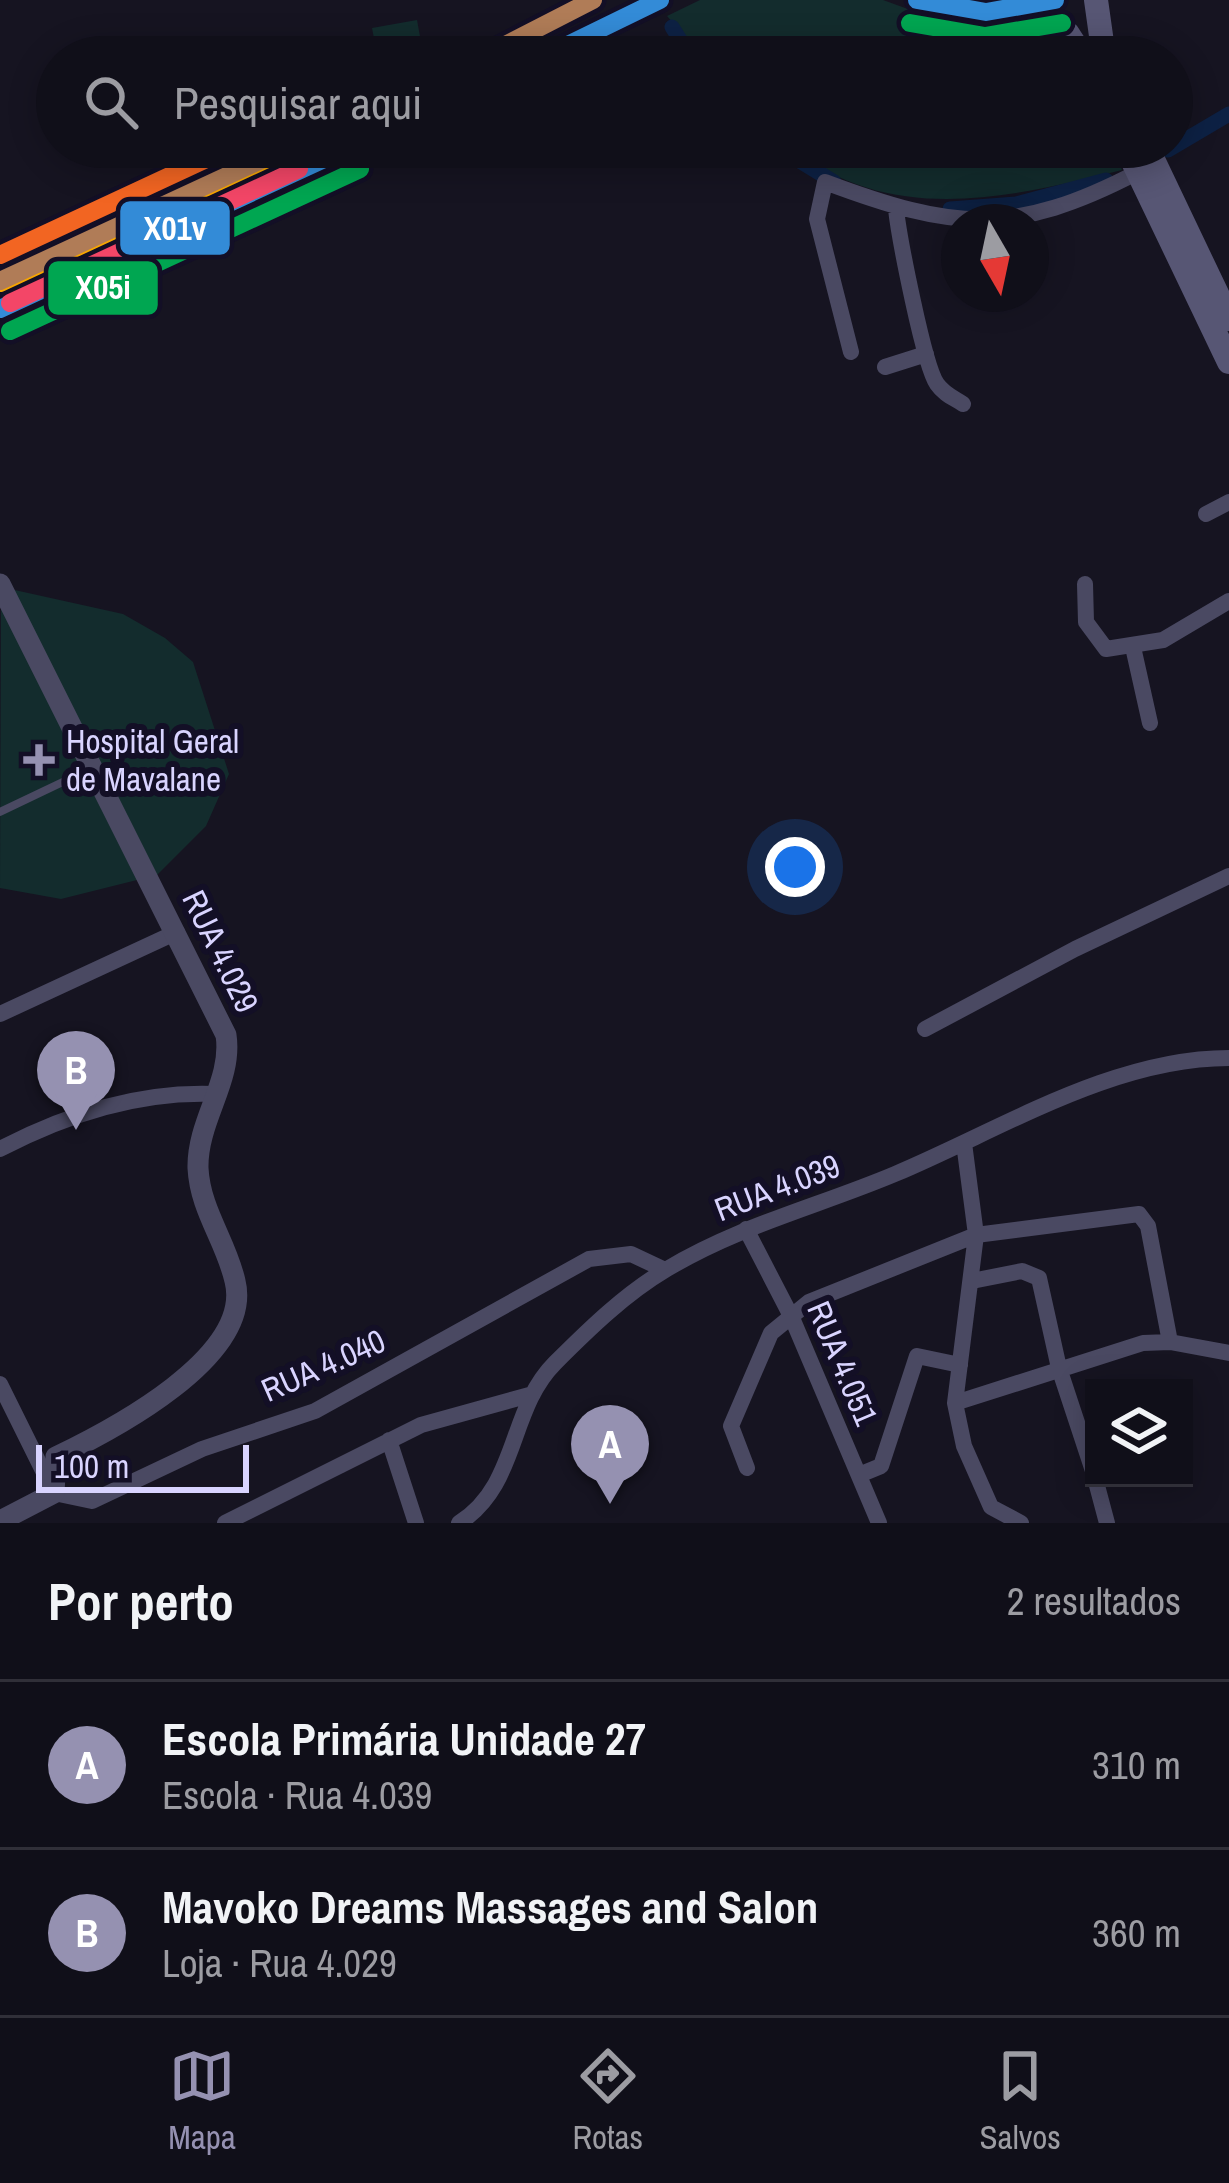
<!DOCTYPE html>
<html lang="pt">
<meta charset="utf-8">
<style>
:root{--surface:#100f19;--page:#1e1d26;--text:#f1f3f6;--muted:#9c9ca2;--line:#302f38;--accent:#9591b1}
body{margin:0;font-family:"Archivo Narrow",sans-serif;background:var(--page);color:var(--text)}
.controls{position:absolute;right:36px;bottom:36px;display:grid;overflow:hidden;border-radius:0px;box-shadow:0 6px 30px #0003}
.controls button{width:108px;height:108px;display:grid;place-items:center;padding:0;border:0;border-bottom:3px solid var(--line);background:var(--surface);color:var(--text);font:60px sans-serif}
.compass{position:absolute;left:941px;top:204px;width:108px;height:108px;border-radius:50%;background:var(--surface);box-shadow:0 6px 30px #0003;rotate:171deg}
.scale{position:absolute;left:36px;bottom:30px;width:213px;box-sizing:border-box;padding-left:12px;border:6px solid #d9d4ff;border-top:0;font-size:33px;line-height:42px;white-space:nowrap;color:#d9d4ff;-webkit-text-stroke:9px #130f26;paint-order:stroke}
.you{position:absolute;left:795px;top:867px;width:42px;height:42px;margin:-30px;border:9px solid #fff;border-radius:50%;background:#1a73e8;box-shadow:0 0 0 18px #1a73e833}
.badge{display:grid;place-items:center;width:78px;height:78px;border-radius:50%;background:var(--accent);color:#fff;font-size:39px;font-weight:700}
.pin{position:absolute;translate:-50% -99px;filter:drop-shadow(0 3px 6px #0008)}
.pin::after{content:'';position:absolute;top:63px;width:42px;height:36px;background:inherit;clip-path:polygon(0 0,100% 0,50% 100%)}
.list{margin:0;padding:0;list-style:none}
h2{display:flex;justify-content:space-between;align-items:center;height:156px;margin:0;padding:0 48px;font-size:51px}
h2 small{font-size:39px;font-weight:400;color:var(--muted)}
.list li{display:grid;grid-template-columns:78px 1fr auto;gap:36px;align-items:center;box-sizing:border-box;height:168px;padding:0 48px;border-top:3px solid var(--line)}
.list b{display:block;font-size:45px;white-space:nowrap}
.list p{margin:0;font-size:39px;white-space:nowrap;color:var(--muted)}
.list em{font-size:39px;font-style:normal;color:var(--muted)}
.icon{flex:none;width:66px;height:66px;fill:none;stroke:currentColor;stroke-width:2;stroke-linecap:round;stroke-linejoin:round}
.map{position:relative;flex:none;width:1229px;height:1523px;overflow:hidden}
.search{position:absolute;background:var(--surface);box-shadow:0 6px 30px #0003;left:36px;right:36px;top:36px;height:132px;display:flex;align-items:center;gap:30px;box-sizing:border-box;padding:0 42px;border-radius:66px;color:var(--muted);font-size:45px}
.sheet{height:492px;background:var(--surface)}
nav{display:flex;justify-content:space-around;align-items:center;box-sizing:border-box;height:168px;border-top:3px solid var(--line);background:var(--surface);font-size:33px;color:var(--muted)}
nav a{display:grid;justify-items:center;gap:6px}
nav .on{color:var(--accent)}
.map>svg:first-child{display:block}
.green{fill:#132c2d}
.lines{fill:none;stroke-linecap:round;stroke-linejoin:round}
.canal{stroke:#0d2144;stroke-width:15}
.service{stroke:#4a4962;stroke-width:8}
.minor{stroke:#4a4962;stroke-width:16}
.tertiary{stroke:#4a4962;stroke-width:21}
.secondary{stroke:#575674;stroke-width:24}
.bus-1-casing{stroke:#130f26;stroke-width:27}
.bus-2-casing{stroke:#130f26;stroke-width:27}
.bus-3-casing{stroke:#130f26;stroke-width:27}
.bus-4-casing{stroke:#130f26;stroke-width:27}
.bus-5-casing{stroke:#130f26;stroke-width:27}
.bus-6-casing{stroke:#130f26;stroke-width:27}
.bus-1{stroke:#338bd7;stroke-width:18}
.bus-2{stroke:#00a651;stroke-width:18}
.bus-3{stroke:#f7a600;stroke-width:18}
.bus-4{stroke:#b07c57;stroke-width:18}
.bus-5{stroke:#f34667;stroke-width:18}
.bus-6{stroke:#f26522;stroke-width:18}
.poi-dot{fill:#9591b1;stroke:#130f26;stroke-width:4.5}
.labels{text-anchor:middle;stroke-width:12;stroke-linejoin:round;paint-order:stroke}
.poi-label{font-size:33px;fill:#d9d4ff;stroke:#130f26;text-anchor:start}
.street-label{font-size:33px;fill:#d9d4ff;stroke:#130f26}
.line-badge{stroke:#130f26;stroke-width:4.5}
.badge-label{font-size:33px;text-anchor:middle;font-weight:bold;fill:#fff}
</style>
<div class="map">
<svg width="1229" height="1523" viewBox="0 0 1229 1523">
<rect width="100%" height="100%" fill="#161421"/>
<path class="green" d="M 700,0 L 883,0 L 971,32 L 1044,32 L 1074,57 L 703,57 L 667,16 Z
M 417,20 L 421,42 L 376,49 L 372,28 Z
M 790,147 L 1112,147 L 1122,170 C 1009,198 891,227 790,147 Z
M 1,587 L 123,614 L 165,638 L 193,662 L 229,774 L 206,826 L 157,875 L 61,899 L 0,888 Z"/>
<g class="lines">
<path class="canal" d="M 672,27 L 691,57
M 777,147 L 834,182
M 1168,150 L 1229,114
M 950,209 L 1016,204 L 1106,180"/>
<path class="service" d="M 0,812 L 90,769"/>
<path class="minor" d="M 896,209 C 899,237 924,366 937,384 C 944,394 952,397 963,404
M 851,352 L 817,219 L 825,182 C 953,230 1013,237 1138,172
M 885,367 L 926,354
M 1206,514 L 1229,502
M 1085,584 L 1086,622 L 1106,649 L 1163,640 L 1229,601
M 1133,647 L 1150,723
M 0,1014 L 177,932
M 925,1029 L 1075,949 L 1229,876
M 964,1143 L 976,1235 L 955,1403 L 964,1446 L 991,1507 L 1021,1523
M 0,1149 C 67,1114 139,1091 215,1094
M 746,1229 L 792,1318 L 879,1523
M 972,1281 L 1022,1271 L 1039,1278 L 1059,1368 L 1094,1474
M 0,1384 L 54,1493 L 92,1501 L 202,1449 L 315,1411 L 589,1259 L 631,1254 L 665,1270
M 955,1403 L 1143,1343 L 1170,1342 L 1229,1353
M 389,1440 L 416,1523
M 747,1468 L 731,1426 L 771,1333 L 809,1302 L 976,1235 L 1139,1214 L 1148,1226 L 1170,1342
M 859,1475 L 881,1466 L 917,1356 L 960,1365
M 1095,1478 L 1107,1523
M 225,1523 L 421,1425 L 533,1394
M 459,1523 C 519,1485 508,1410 555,1363 C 590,1328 625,1294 667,1269 C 738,1226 819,1206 895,1174 C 1000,1130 1112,1058 1229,1058"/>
<path class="tertiary" d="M 0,584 L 226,1035 C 233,1081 197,1120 198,1168 C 200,1210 226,1241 235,1281 C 254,1357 110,1431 56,1457 L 54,1493 L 0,1521"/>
<path class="secondary" d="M 917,0 C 963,17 1009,15 1055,0
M 1096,0 L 1104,57
M 1034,7 L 1068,34 L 1083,57
M 482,57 L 593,0
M 543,57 L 660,0
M 1126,147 L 1229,362
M 1147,147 L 1229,319
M 0,281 L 289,147
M 0,309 L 350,147"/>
<g class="bus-1-casing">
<path id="bus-1" d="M 917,0 L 986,12 L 1055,0
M 543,57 L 660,0
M 0,309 L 350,147"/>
</g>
<g class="bus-2-casing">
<path id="bus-2" d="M 910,23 L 985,36 L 1062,23
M 10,331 L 360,169"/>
</g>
<g class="bus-3-casing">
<path id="bus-3" d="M 0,283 L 293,147"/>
</g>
<g class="bus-4-casing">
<path id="bus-4" d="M 482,57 L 593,0
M 0,281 L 289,147"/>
</g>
<g class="bus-5-casing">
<path id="bus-5" d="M 10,303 L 299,169"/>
</g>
<g class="bus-6-casing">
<path id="bus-6" d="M 0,255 L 232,147"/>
</g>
<use href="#bus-1" class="bus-1"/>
<use href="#bus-2" class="bus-2"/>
<use href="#bus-3" class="bus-3"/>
<use href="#bus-4" class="bus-4"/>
<use href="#bus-5" class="bus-5"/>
<use href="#bus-6" class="bus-6"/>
</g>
<path class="poi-dot" d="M33 742h12v12h12v12h-12v12h-12v-12h-12v-12h12z"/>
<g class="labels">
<g class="poi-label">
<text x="66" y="753">Hospital Geral<tspan x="66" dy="38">de Mavalane</tspan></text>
</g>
<g class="street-label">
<text transform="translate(221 951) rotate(64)" y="12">RUA 4.029</text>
<text transform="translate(777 1187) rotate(-21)" y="12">RUA 4.039</text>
<text transform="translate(843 1363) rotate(67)" y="12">RUA 4.051</text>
<text transform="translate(323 1365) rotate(-24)" y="12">RUA 4.040</text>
</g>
</g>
<g class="line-badge">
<rect x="118" y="199" width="114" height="58" rx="12" fill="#338bd7"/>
<rect x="46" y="259" width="114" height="58" rx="12" fill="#00a651"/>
</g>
<g class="badge-label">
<text x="175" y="240">X01v</text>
<text x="103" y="299">X05i</text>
</g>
</svg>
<div class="controls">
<button><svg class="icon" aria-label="layers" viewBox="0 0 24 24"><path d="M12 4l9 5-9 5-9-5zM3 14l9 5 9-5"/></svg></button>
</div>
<svg class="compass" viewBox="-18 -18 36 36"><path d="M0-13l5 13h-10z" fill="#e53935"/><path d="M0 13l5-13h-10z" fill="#9c9ca2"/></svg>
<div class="scale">100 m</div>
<div class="you"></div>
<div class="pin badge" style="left:610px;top:1504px">A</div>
<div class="pin badge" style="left:76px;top:1130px">B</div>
<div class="search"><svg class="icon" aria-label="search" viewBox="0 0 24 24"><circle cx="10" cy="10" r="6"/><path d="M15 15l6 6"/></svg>Pesquisar aqui</div>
</div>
<section class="sheet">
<h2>Por perto<small>2 resultados</small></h2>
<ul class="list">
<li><span class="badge">A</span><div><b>Escola Primária Unidade 27</b><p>Escola · Rua 4.039</p></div><em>310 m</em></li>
<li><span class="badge">B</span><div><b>Mavoko Dreams Massages and Salon</b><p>Loja · Rua 4.029</p></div><em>360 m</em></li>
</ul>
</section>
<nav>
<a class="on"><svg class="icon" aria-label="map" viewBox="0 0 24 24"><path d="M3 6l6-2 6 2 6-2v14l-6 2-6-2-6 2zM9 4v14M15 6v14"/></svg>Mapa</a>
<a><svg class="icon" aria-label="directions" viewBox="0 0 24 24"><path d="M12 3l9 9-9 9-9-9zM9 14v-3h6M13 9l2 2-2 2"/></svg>Rotas</a>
<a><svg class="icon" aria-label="saved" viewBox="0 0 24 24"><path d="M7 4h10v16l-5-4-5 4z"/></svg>Salvos</a>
</nav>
